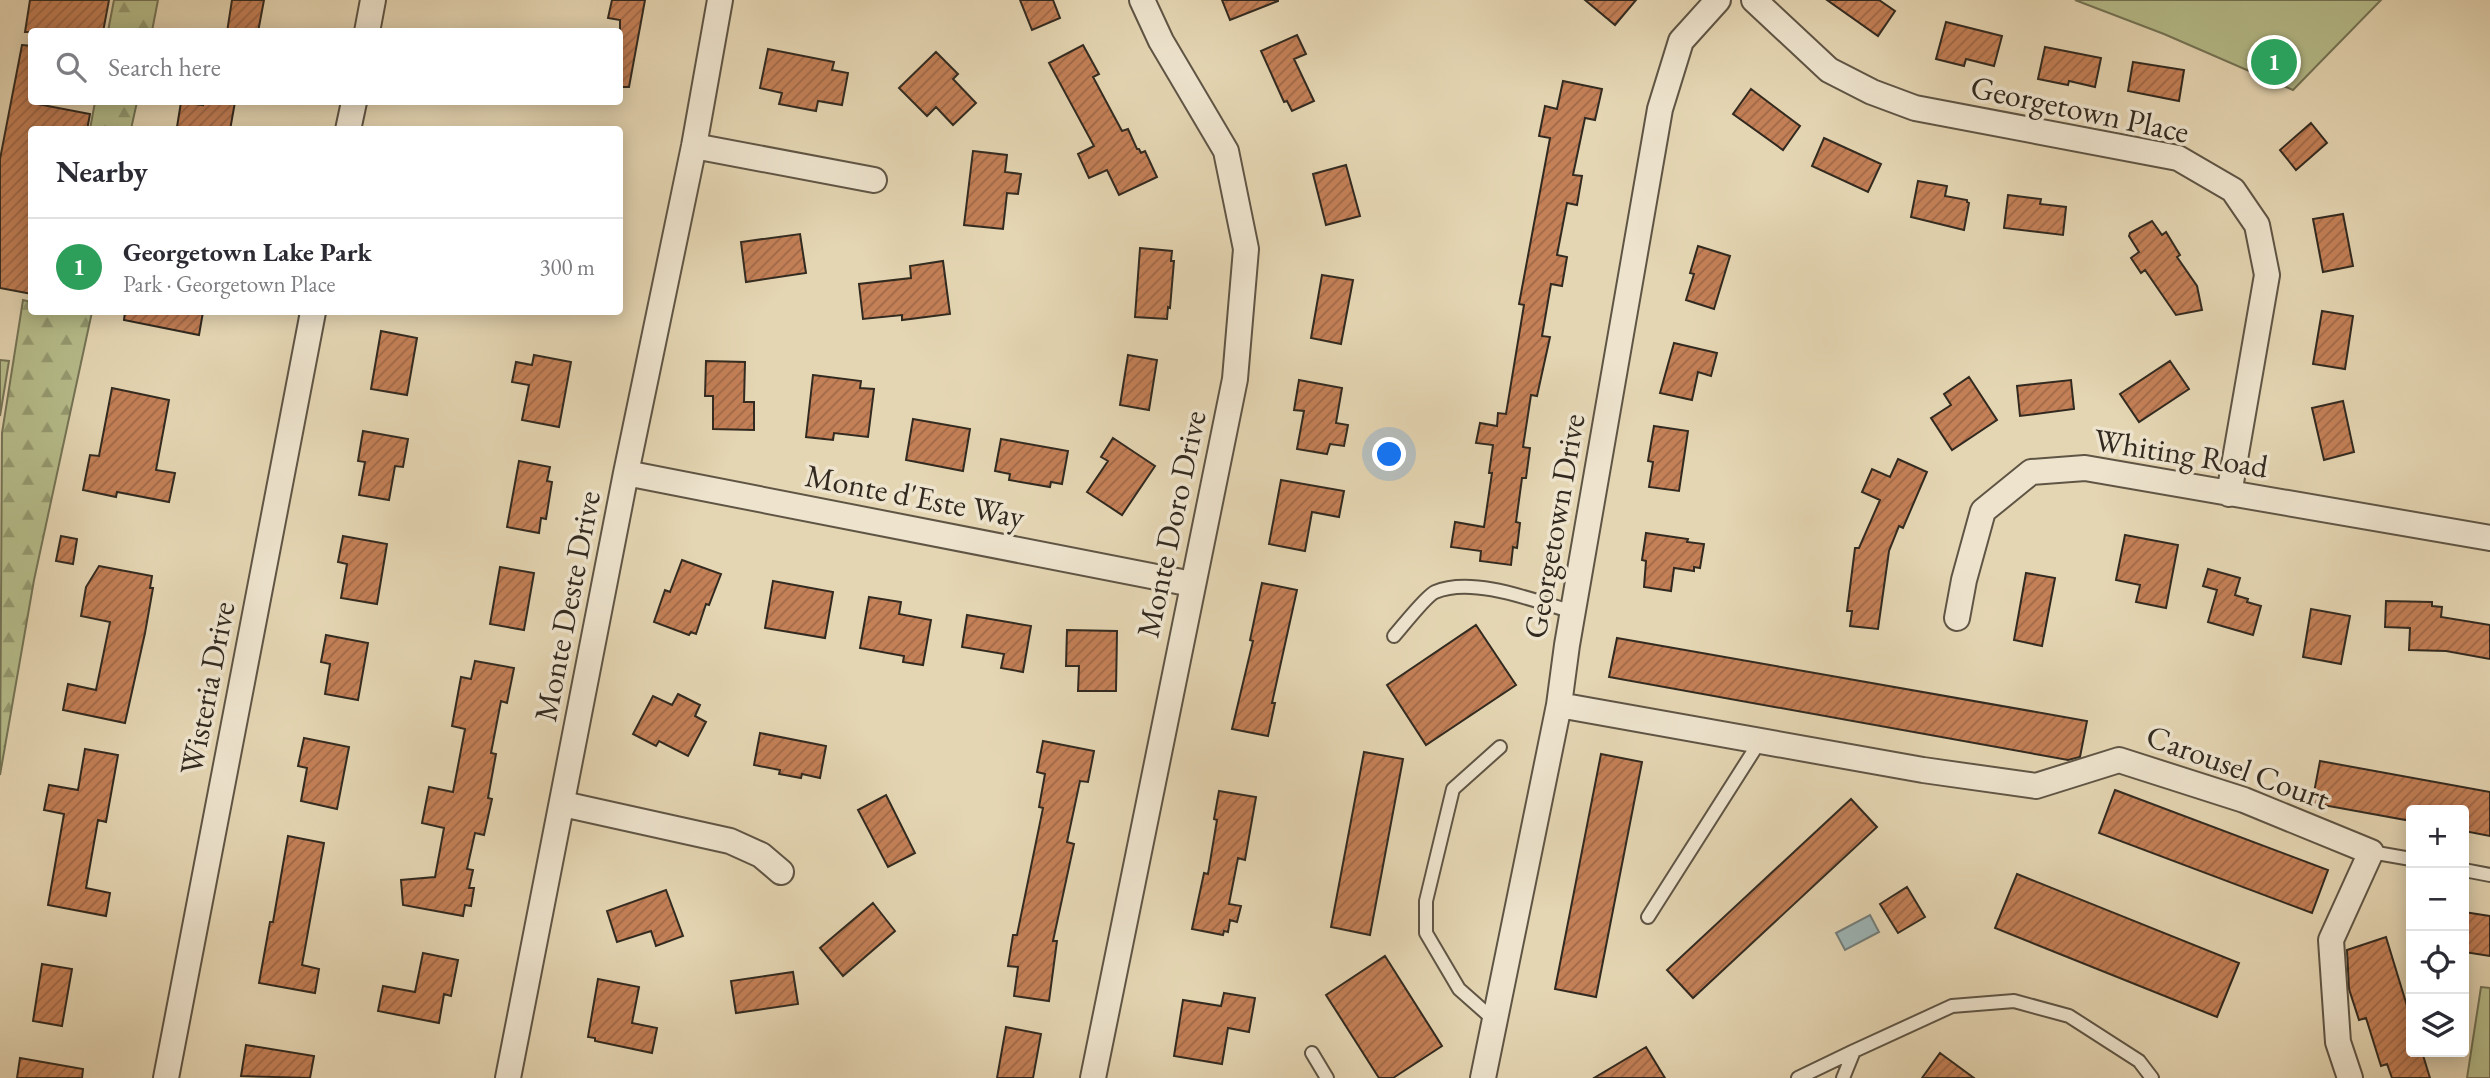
<!DOCTYPE html>
<meta charset="utf-8">
<style>
:root{--surface:#fff;--page:#f7f7f7;--text:#2b2b33;--muted:#7c7c81;--line:#e1e1e2;--accent:#db2777}
body{margin:0;font-family:"EB Garamond",serif;background:var(--page);color:var(--text)}
.controls{position:absolute;right:21px;bottom:21px;display:grid;overflow:hidden;border-radius:7px;box-shadow:0 4px 18px #0003}
.controls button{width:63px;height:63px;display:grid;place-items:center;padding:0;border:0;border-bottom:2px solid var(--line);background:var(--surface);color:var(--text);font:35px sans-serif}
.you{position:absolute;left:1390px;top:455px;width:24px;height:24px;margin:-18px;border:5px solid #fff;border-radius:50%;background:#1a73e8;box-shadow:0 0 0 10px #1a73e833}
.badge{display:grid;place-items:center;width:46px;height:46px;border-radius:50%;background:var(--accent);color:#fff;font-size:23px;font-weight:700}
.pin{position:absolute;translate:-50% -50%;border:4px solid #fff;box-shadow:0 2px 7px #0006}
.list{margin:0;padding:0;list-style:none}
h2{display:flex;justify-content:space-between;align-items:center;height:91px;margin:0;padding:0 28px;font-size:30px}
h2 small{font-size:23px;font-weight:400;color:var(--muted)}
.list li{display:grid;grid-template-columns:46px 1fr auto;gap:21px;align-items:center;box-sizing:border-box;height:98px;padding:0 28px;border-top:2px solid var(--line)}
.list b{display:block;font-size:26px;white-space:nowrap}
.list p{margin:0;font-size:23px;white-space:nowrap;color:var(--muted)}
.list em{font-size:23px;font-style:normal;color:var(--muted)}
.icon{flex:none;width:38px;height:38px;fill:none;stroke:currentColor;stroke-width:2;stroke-linecap:round;stroke-linejoin:round}
.map{position:relative;flex:none;width:2490px;height:1078px;overflow:hidden}
.search{position:absolute;background:var(--surface);box-shadow:0 4px 18px #0003;left:28px;top:28px;width:595px;height:77px;display:flex;align-items:center;gap:18px;box-sizing:border-box;padding:0 24px;border-radius:7px;color:var(--muted);font-size:26px}
.panel{position:absolute;background:var(--surface);box-shadow:0 4px 18px #0003;left:28px;top:126px;width:595px;height:189px;border-radius:7px}
.map>svg:first-child{display:block}
.green{fill:#b6bd8b;stroke:#747456;stroke-width:2}
.forest{fill:url(#forest-firs);stroke:#747456;stroke-width:2}
.water{fill:#9cb6b8;stroke:#727e7b;stroke-width:2}
.building{fill:url(#building-hatch);stroke:#322a20;stroke-width:2}
.lines{fill:none;stroke-linecap:round;stroke-linejoin:round}
.service-casing{stroke:#5f5545;stroke-width:16}
.minor-casing{stroke:#5f5545;stroke-width:28}
.service{stroke:#eee4ce;stroke-width:12}
.minor{stroke:#eee4ce;stroke-width:24}
.labels{text-anchor:middle;stroke-width:7;stroke-linejoin:round;paint-order:stroke}
.street-label{font-size:32px;fill:#322a20;stroke:#eee4ce}
</style>
<div class="map">
<svg width="2490" height="1078" viewBox="0 0 2490 1078">
<defs>
<pattern id="forest-firs" width="22" height="20" patternUnits="userSpaceOnUse" patternTransform="scale(1.75)"><rect width="22" height="20" fill="#b6bd8b"/><path d="M5 1l3.5 6h-7zM16 11l3.5 6h-7z" fill="#959a71"/></pattern>
<pattern id="building-hatch" width="6" height="6" patternUnits="userSpaceOnUse" patternTransform="scale(1.75)"><rect width="6" height="6" fill="#c48057"/><path d="M-1 1l2-2M0 6l6-6M5 7l2-2" fill="none" stroke="#a06948"/></pattern>
</defs>
<rect width="100%" height="100%" fill="#e5d6b3"/>
<filter id="stains"><feTurbulence type="fractalNoise" baseFrequency=".00286" numOctaves="4"/><feColorMatrix values="0 0 0 0 .2 0 0 0 0 .09 0 0 0 0 .02 0 0 0 .5 -.17"/></filter>
<radialGradient id="worn" r=".72"><stop offset=".6" stop-color="#630" stop-opacity="0"/><stop offset="1" stop-color="#630" stop-opacity=".3"/></radialGradient>
<path class="green" d="M 2075,0 L 2381,0 L 2293,90 L 2164,34 Z
M 0,360 L 9,361 L 0,416 Z
M 2481,987 L 2490,988 L 2490,1078 L 2467,1078 Z"/>
<path class="forest" d="M 114,0 L 158,0 L 152,31 L 108,31 Z
M 95,102 L 137,102 L 131,129 L 90,129 Z
M 23,300 L 31,302 L 32,312 L 92,312 L 34,580 L 0,775 L 2,433 Z"/>
<path class="water" d="M 1870,915 L 1879,932 L 1845,950 L 1836,933 Z"/>
<path class="building" d="M 30,0 L 109,0 L 103,32 L 25,32 Z
M 232,0 L 264,0 L 258,32 L 227,32 Z
M 612,0 L 645,0 L 629,87 L 620,87 L 620,20 L 608,18 Z
M 1020,0 L 1053,0 L 1060,18 L 1032,30 Z
M 1222,0 L 1278,0 L 1278,1 L 1230,20 Z
M 1585,0 L 1636,0 L 1615,25 Z
M 1827,0 L 1879,0 L 1895,11 L 1878,36 Z
M 1946,22 L 2002,36 L 1994,66 L 1966,59 L 1964,66 L 1936,59 Z
M 1297,35 L 1306,54 L 1294,59 L 1314,101 L 1292,111 L 1287,101 L 1284,102 L 1261,51 Z
M 22,45 L 32,46 L 32,103 L 90,114 L 87,130 L 32,130 L 32,294 L 0,288 L 0,159 Z
M 1083,45 L 1099,74 L 1093,77 L 1122,131 L 1128,129 L 1137,149 L 1139,149 L 1141,153 L 1145,151 L 1157,177 L 1119,195 L 1107,170 L 1089,178 L 1078,154 L 1094,146 L 1049,63 Z
M 2045,47 L 2101,58 L 2095,87 L 2069,81 L 2068,85 L 2038,79 Z
M 768,49 L 834,62 L 832,70 L 848,73 L 842,105 L 818,101 L 816,111 L 779,104 L 782,93 L 760,88 Z
M 936,52 L 958,74 L 953,79 L 976,103 L 953,125 L 936,107 L 927,116 L 899,88 Z
M 2133,62 L 2184,70 L 2179,101 L 2128,91 Z
M 1563,81 L 1602,89 L 1595,120 L 1585,118 L 1573,175 L 1582,176 L 1577,205 L 1567,203 L 1557,255 L 1567,257 L 1562,286 L 1551,284 L 1542,336 L 1550,337 L 1537,396 L 1531,395 L 1523,447 L 1530,448 L 1526,478 L 1522,478 L 1516,522 L 1520,523 L 1517,548 L 1513,547 L 1511,565 L 1480,561 L 1481,551 L 1451,547 L 1455,522 L 1484,527 L 1492,473 L 1489,473 L 1493,445 L 1476,443 L 1480,423 L 1497,426 L 1498,413 L 1506,414 L 1524,305 L 1519,304 L 1550,138 L 1539,136 L 1545,106 L 1557,109 Z
M 1751,89 L 1800,126 L 1783,150 L 1733,114 Z
M 181,102 L 203,105 L 203,102 L 235,102 L 230,130 L 190,130 L 177,127 Z
M 2311,123 L 2327,143 L 2296,170 L 2280,150 Z
M 1824,138 L 1881,164 L 1868,192 L 1812,166 Z
M 973,151 L 1007,155 L 1005,172 L 1021,174 L 1018,194 L 1007,193 L 1003,229 L 964,225 Z
M 1346,165 L 1360,216 L 1326,225 L 1313,174 Z
M 1918,181 L 1947,186 L 1945,196 L 1967,200 L 1967,202 L 1969,203 L 1964,230 L 1911,217 Z
M 2008,195 L 2041,199 L 2040,204 L 2066,207 L 2063,235 L 2004,228 Z
M 2343,214 L 2353,266 L 2323,272 L 2313,219 Z
M 2152,221 L 2162,235 L 2166,232 L 2180,255 L 2177,257 L 2197,286 L 2202,310 L 2176,315 L 2145,270 L 2141,273 L 2131,258 L 2139,252 L 2129,236 L 2130,233 Z
M 800,234 L 806,273 L 746,282 L 741,242 Z
M 1698,246 L 1730,256 L 1714,309 L 1686,300 L 1694,274 L 1690,273 Z
M 1140,248 L 1172,251 L 1171,261 L 1174,261 L 1170,308 L 1168,307 L 1167,319 L 1135,317 Z
M 943,261 L 950,314 L 902,320 L 902,315 L 863,319 L 859,284 L 911,278 L 910,266 Z
M 1322,275 L 1353,280 L 1341,344 L 1311,338 Z
M 2322,311 L 2353,316 L 2345,369 L 2313,364 Z
M 125,312 L 203,312 L 199,335 L 124,320 Z
M 381,331 L 417,338 L 407,395 L 371,389 Z
M 1674,343 L 1717,353 L 1711,376 L 1698,372 L 1692,400 L 1660,393 Z
M 534,355 L 571,362 L 559,427 L 522,420 L 529,385 L 512,382 L 516,362 L 532,365 Z
M 1128,355 L 1157,360 L 1149,410 L 1120,405 Z
M 706,361 L 745,362 L 744,402 L 754,402 L 754,430 L 713,429 L 713,396 L 705,396 Z
M 2170,361 L 2189,389 L 2139,422 L 2120,394 Z
M 813,375 L 861,381 L 860,388 L 874,389 L 868,437 L 834,433 L 833,440 L 806,437 Z
M 1969,377 L 1997,420 L 1952,450 L 1931,418 L 1951,405 L 1944,394 Z
M 1299,380 L 1342,388 L 1336,423 L 1348,425 L 1344,446 L 1330,444 L 1327,454 L 1297,449 L 1304,411 L 1294,410 Z
M 2071,380 L 2074,409 L 2020,416 L 2017,386 Z
M 112,388 L 169,400 L 156,470 L 175,473 L 169,502 L 117,492 L 116,497 L 83,490 L 90,455 L 99,456 Z
M 2343,401 L 2354,452 L 2324,460 L 2312,408 Z
M 913,419 L 970,429 L 963,471 L 906,460 Z
M 1654,426 L 1688,431 L 1679,491 L 1649,487 L 1653,462 L 1648,461 Z
M 363,431 L 408,439 L 403,467 L 395,466 L 389,500 L 359,495 L 365,462 L 358,461 Z
M 1113,438 L 1155,466 L 1122,515 L 1087,492 L 1108,461 L 1101,457 Z
M 1001,439 L 1068,451 L 1062,484 L 1051,482 L 1050,487 L 1009,480 L 1010,474 L 995,471 Z
M 1898,459 L 1927,472 L 1903,528 L 1899,526 L 1889,551 L 1878,629 L 1850,626 L 1852,611 L 1847,611 L 1855,548 L 1859,548 L 1880,500 L 1862,492 L 1872,469 L 1890,477 Z
M 519,461 L 550,467 L 547,481 L 552,482 L 546,519 L 541,518 L 539,533 L 507,527 Z
M 1281,480 L 1344,491 L 1339,517 L 1312,512 L 1305,551 L 1269,544 Z
M 1646,533 L 1688,539 L 1687,542 L 1704,544 L 1700,568 L 1694,567 L 1694,571 L 1674,568 L 1671,591 L 1644,587 L 1646,561 L 1642,560 Z
M 2125,535 L 2178,545 L 2166,608 L 2136,602 L 2140,585 L 2116,580 Z
M 61,536 L 77,539 L 73,564 L 56,561 Z
M 343,536 L 387,544 L 377,604 L 341,598 L 347,564 L 338,562 Z
M 682,560 L 721,574 L 709,605 L 706,604 L 696,634 L 691,632 L 689,635 L 654,622 L 665,590 L 670,592 Z
M 99,566 L 152,576 L 150,588 L 153,588 L 145,633 L 125,723 L 63,710 L 68,684 L 96,690 L 110,622 L 81,616 L 86,587 Z
M 500,567 L 534,573 L 524,630 L 490,624 Z
M 2208,569 L 2240,578 L 2235,595 L 2248,599 L 2247,602 L 2261,606 L 2253,635 L 2208,622 L 2217,590 L 2203,586 Z
M 2026,573 L 2055,578 L 2042,646 L 2014,640 Z
M 773,581 L 833,592 L 825,638 L 765,628 Z
M 1262,583 L 1297,590 L 1272,703 L 1275,703 L 1268,736 L 1232,729 L 1253,641 L 1250,640 Z
M 869,597 L 901,602 L 899,614 L 931,620 L 923,665 L 903,662 L 904,656 L 860,648 Z
M 2386,601 L 2432,602 L 2432,606 L 2442,607 L 2441,617 L 2490,625 L 2490,659 L 2446,651 L 2409,650 L 2410,628 L 2385,627 Z
M 2311,609 L 2350,616 L 2341,664 L 2303,657 Z
M 967,615 L 1031,626 L 1023,672 L 1001,668 L 1004,654 L 962,647 Z
M 1476,625 L 1516,685 L 1426,745 L 1387,685 Z
M 1067,630 L 1117,631 L 1116,691 L 1078,691 L 1079,666 L 1066,666 Z
M 326,635 L 368,643 L 358,700 L 325,694 L 330,664 L 321,662 Z
M 1617,638 L 2087,721 L 2080,757 L 2068,760 L 1609,677 Z
M 475,661 L 514,668 L 507,703 L 501,701 L 491,753 L 496,754 L 488,798 L 492,799 L 484,835 L 475,833 L 467,869 L 473,870 L 469,888 L 474,888 L 471,906 L 465,905 L 463,916 L 403,905 L 401,880 L 435,877 L 444,828 L 422,823 L 429,787 L 453,792 L 465,729 L 452,726 L 461,677 L 471,679 Z
M 678,694 L 700,705 L 695,716 L 706,722 L 688,756 L 659,741 L 656,746 L 633,734 L 653,696 L 672,705 Z
M 760,733 L 826,746 L 820,778 L 802,774 L 801,778 L 779,774 L 780,770 L 754,765 Z
M 304,738 L 349,747 L 337,809 L 301,801 L 307,768 L 298,766 Z
M 1043,741 L 1094,751 L 1088,782 L 1080,781 L 1067,842 L 1074,844 L 1053,941 L 1057,941 L 1049,1001 L 1014,996 L 1018,967 L 1008,966 L 1013,935 L 1017,935 L 1043,808 L 1039,807 L 1045,774 L 1037,772 Z
M 85,749 L 118,755 L 106,822 L 98,820 L 86,888 L 110,893 L 106,916 L 48,905 L 64,814 L 44,810 L 49,785 L 78,790 Z
M 1364,752 L 1403,759 L 1370,935 L 1331,927 Z
M 1601,754 L 1642,762 L 1596,997 L 1555,989 Z
M 2320,761 L 2490,792 L 2490,836 L 2464,831 L 2464,810 L 2411,810 L 2411,821 L 2312,803 Z
M 2115,790 L 2328,870 L 2312,913 L 2099,833 Z
M 1219,791 L 1256,797 L 1245,860 L 1238,858 L 1229,904 L 1241,906 L 1237,922 L 1230,920 L 1228,932 L 1224,931 L 1223,935 L 1192,929 L 1204,873 L 1208,874 L 1217,820 L 1214,819 Z
M 886,795 L 915,853 L 888,867 L 858,810 Z
M 1851,799 L 1877,827 L 1693,998 L 1667,970 Z
M 288,836 L 324,843 L 302,965 L 319,969 L 315,993 L 259,983 L 270,922 L 273,922 Z
M 2017,874 L 2239,963 L 2217,1017 L 1995,928 Z
M 1907,887 L 1925,917 L 1898,933 L 1880,904 Z
M 666,890 L 683,936 L 656,946 L 651,931 L 617,942 L 607,911 Z
M 873,903 L 895,931 L 843,976 L 820,948 Z
M 2464,912 L 2490,916 L 2490,956 L 2464,952 Z
M 2386,937 L 2411,1019 L 2411,1052 L 2422,1052 L 2430,1078 L 2392,1078 L 2387,1064 L 2381,1066 L 2366,1018 L 2359,1020 L 2349,989 L 2347,950 Z
M 423,953 L 458,960 L 451,996 L 444,994 L 439,1023 L 378,1011 L 383,986 L 415,992 Z
M 1385,956 L 1442,1046 L 1393,1078 L 1379,1078 L 1326,995 Z
M 42,964 L 72,969 L 62,1026 L 33,1021 Z
M 793,972 L 798,1004 L 736,1013 L 731,981 Z
M 598,979 L 639,987 L 632,1023 L 657,1028 L 652,1053 L 595,1041 L 595,1038 L 588,1037 Z
M 1224,993 L 1255,998 L 1249,1032 L 1228,1028 L 1222,1064 L 1174,1056 L 1183,1000 L 1221,1006 Z
M 1006,1027 L 1041,1034 L 1033,1078 L 997,1078 Z
M 246,1045 L 314,1056 L 310,1078 L 241,1076 Z
M 1646,1047 L 1665,1078 L 1594,1078 Z
M 1940,1053 L 1974,1078 L 1922,1078 Z
M 20,1058 L 83,1069 L 82,1078 L 17,1078 Z"/>
<g class="lines">
<g class="service-casing">
<path id="service" d="M 1394,636 C 1402,627 1426,596 1435,592 C 1473,576 1535,601 1573,612
M 2371,852 L 2411,859
M 2464,870 L 2490,875
M 1648,917 L 1760,741
M 1494,1020 L 1459,989 L 1426,933 L 1426,901 L 1453,789 L 1500,747
M 1312,1053 L 1327,1078
M 1798,1078 L 1854,1051
M 1843,1078 L 1854,1051 L 1952,1006 L 2014,1001 L 2069,1016 L 2139,1061 L 2152,1078"/>
</g>
<g class="minor-casing">
<path id="minor" d="M 1754,0 L 1829,70 L 1872,92 L 1915,108 L 2178,158 L 2233,190 L 2257,225 L 2267,275 L 2229,494
M 367,32 L 373,0
M 348,130 L 354,102
M 694,146 L 874,180
M 626,473 L 1192,584
M 1957,618 L 1964,580 L 1983,511 L 2031,472 L 2085,468 L 2490,538
M 1559,705 L 1923,770 L 2036,786 L 2119,760 L 2244,800 L 2371,852 L 2331,940 L 2338,1042 L 2350,1078
M 563,804 L 730,841 L 761,855 L 781,872
M 166,1078 L 313,312
M 508,1078 L 626,473 L 694,146 L 720,0
M 1093,1078 L 1235,379 L 1246,249 L 1226,151 L 1161,41 L 1142,0
M 1483,1078 L 1559,705 L 1567,645 L 1660,109 L 1681,41 L 1718,0"/>
</g>
<use href="#service" class="service"/>
<use href="#minor" class="minor"/>
</g>
<g class="labels">
<g class="street-label">
<text transform="translate(2080 109) rotate(12)" y="11">Georgetown Place</text>
<text transform="translate(2181 453) rotate(9)" y="11">Whiting Road</text>
<text transform="translate(915 496) rotate(11)" y="11">Monte d'Este Way</text>
<text transform="translate(1171 524) rotate(-78)" y="11">Monte Doro Drive</text>
<text transform="translate(1554 526) rotate(-80)" y="11">Georgetown Drive</text>
<text transform="translate(567 606) rotate(-79)" y="11">Monte Deste Drive</text>
<text transform="translate(207 688) rotate(-79)" y="11">Wisteria Drive</text>
<text transform="translate(2238 767) rotate(20)" y="11">Carousel Court</text>
</g>
</g>
<rect width="100%" height="100%" filter="url(#stains)"/>
<rect width="100%" height="100%" fill="url(#worn)"/>
</svg>
<div class="controls">
<button>+</button>
<button>−</button>
<button><svg class="icon" aria-label="locate" viewBox="0 0 24 24"><circle cx="12" cy="12" r="6"/><path d="M12 2v4M12 18v4M2 12h4M18 12h4"/></svg></button>
<button><svg class="icon" aria-label="layers" viewBox="0 0 24 24"><path d="M12 4l9 5-9 5-9-5zM3 14l9 5 9-5"/></svg></button>
</div>
<div class="you"></div>
<div class="pin badge" style="left:2274px;top:62px;background:#2e9e5b">1</div>
<div class="search"><svg class="icon" aria-label="search" viewBox="0 0 24 24"><circle cx="10" cy="10" r="6"/><path d="M15 15l6 6"/></svg>Search here</div>
<section class="panel">
<h2>Nearby<small></small></h2>
<ul class="list">
<li><span class="badge" style="background:#2e9e5b">1</span><div><b>Georgetown Lake Park</b><p>Park · Georgetown Place</p></div><em>300 m</em></li>
</ul>
</section>
</div>
